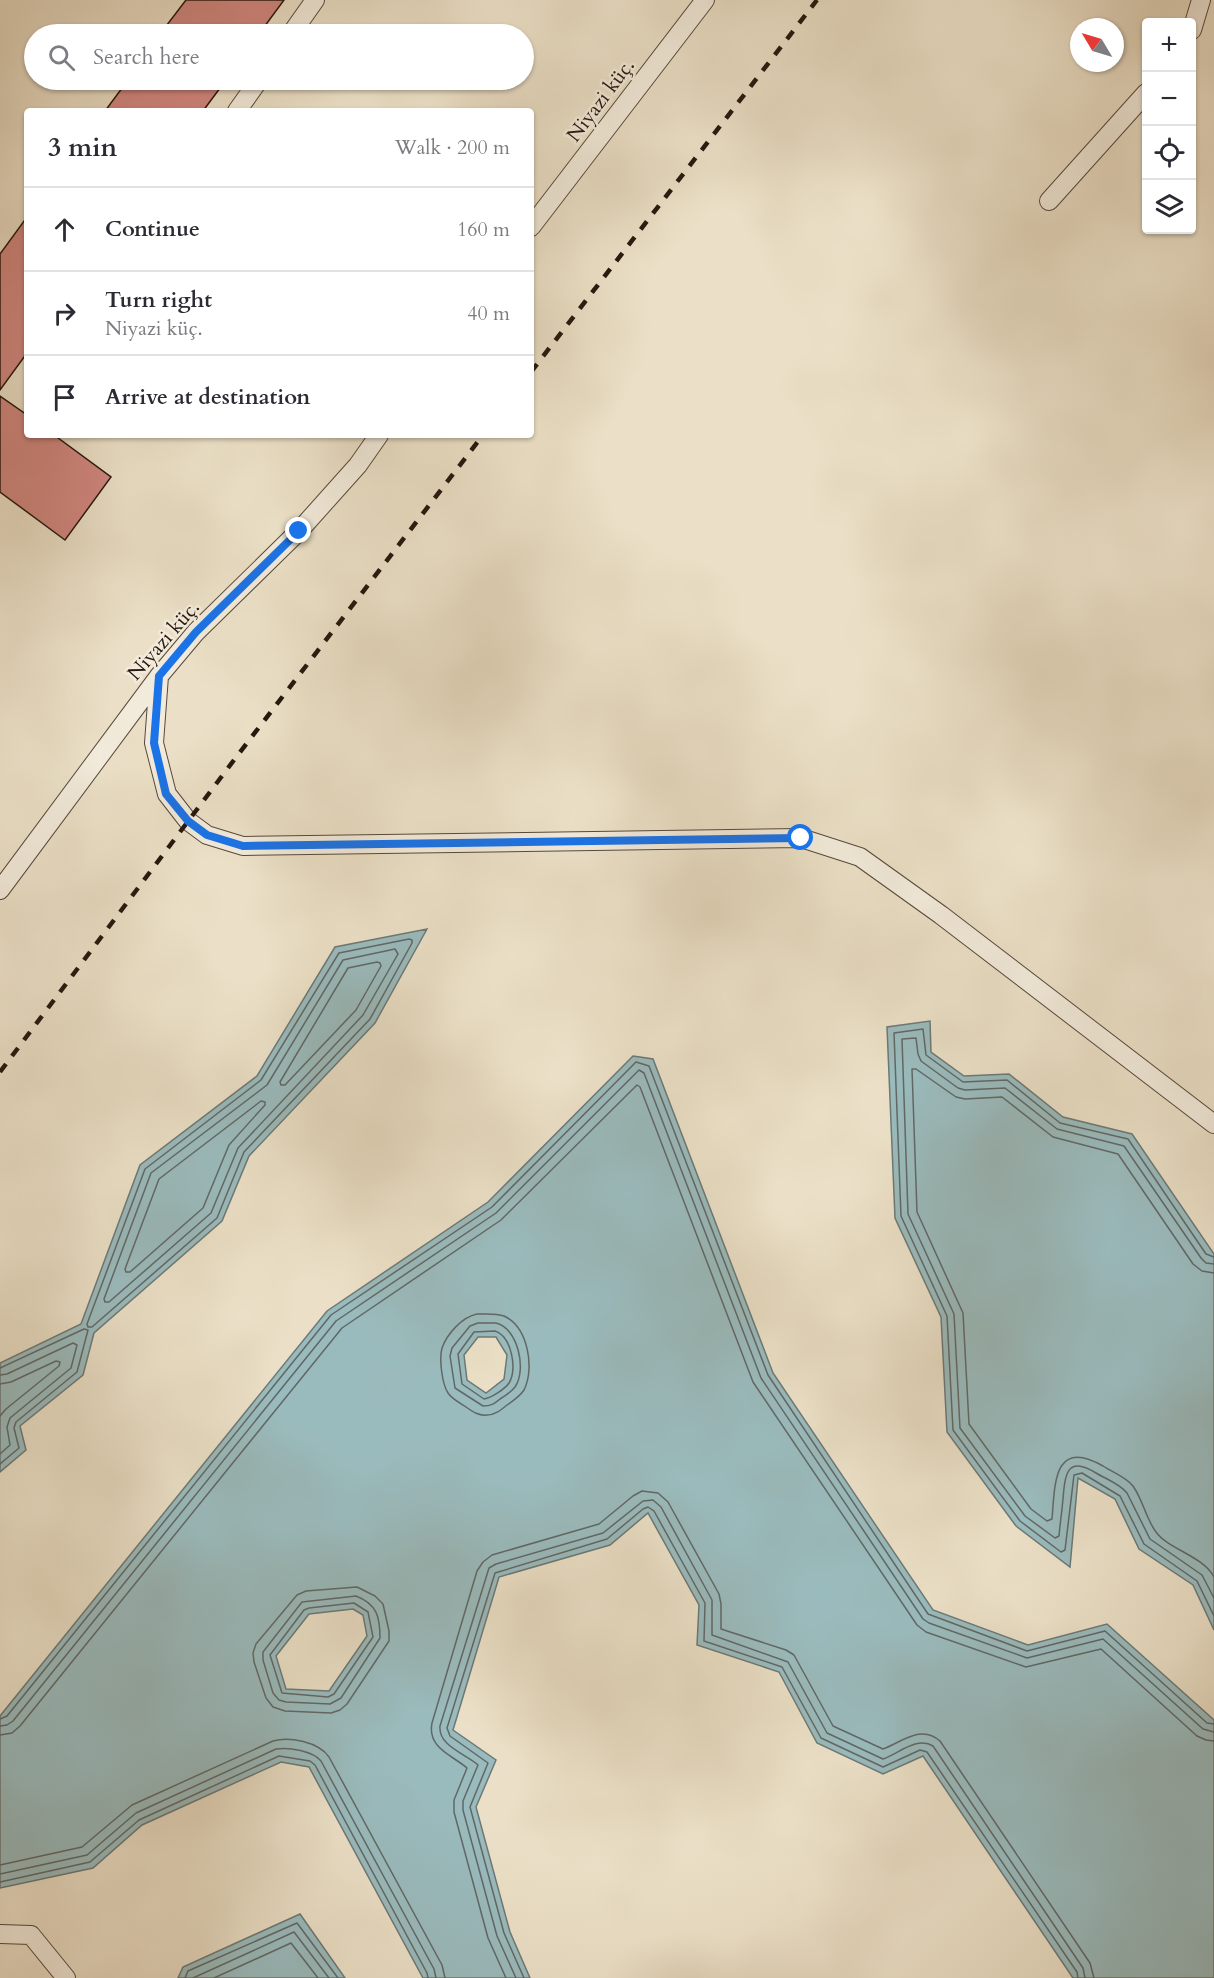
<!DOCTYPE html>
<meta charset="utf-8">
<style>
:root{--surface:#fff;--page:#f7f7f7;--text:#2b2b33;--muted:#7c7c81;--line:#e1e1e2}
body{margin:0;font-family:Cardo,serif;background:var(--page);color:var(--text)}
.controls{position:absolute;right:18px;top:18px;display:grid;overflow:hidden;border-radius:6px;box-shadow:0 2px 4px #0004}
.controls button{width:54px;height:54px;display:grid;place-items:center;padding:0;border:0;border-bottom:2px solid var(--line);background:var(--surface);color:var(--text);font:30px sans-serif}
.compass{position:absolute;left:1070px;top:18px;width:54px;height:54px;border-radius:50%;background:var(--surface);box-shadow:0 2px 4px #0004;rotate:308deg}
.stop{position:absolute;width:18px;height:18px;margin:-14px;border:4px solid #1a73e8;border-radius:50%;background:#fff}
.stop.end{background:#1a73e8;border-color:#fff;box-shadow:0 2px 6px #0008}
.list{margin:0;padding:0;list-style:none}
h2{display:flex;justify-content:space-between;align-items:center;height:78px;margin:0;padding:0 24px;font-size:26px}
h2 small{font-size:20px;font-weight:400;color:var(--muted)}
.list li{display:grid;grid-template-columns:39px 1fr auto;gap:18px;align-items:center;box-sizing:border-box;height:84px;padding:0 24px;border-top:2px solid var(--line)}
.list b{display:block;font-size:22px;white-space:nowrap}
.list p{margin:0;font-size:20px;white-space:nowrap;color:var(--muted)}
.list em{font-size:20px;font-style:normal;color:var(--muted)}
.icon{flex:none;width:33px;height:33px;fill:none;stroke:currentColor;stroke-width:2;stroke-linecap:round;stroke-linejoin:round}
.map{position:relative;flex:none;width:1214px;height:1978px;overflow:hidden}
.search{position:absolute;background:var(--surface);box-shadow:0 2px 4px #0004;left:24px;top:24px;width:510px;height:66px;display:flex;align-items:center;gap:15px;box-sizing:border-box;padding:0 21px;border-radius:33px;color:var(--muted);font-size:22px}
.panel{position:absolute;background:var(--surface);box-shadow:0 2px 4px #0004;left:24px;top:108px;width:510px;height:330px;border-radius:6px}
.map>svg:first-child{display:block}
.water{fill:#9abbbd;stroke:#6c7977;stroke-width:1.5;fill-rule:evenodd}
.lines{fill:none;stroke-linecap:round;stroke-linejoin:round}
.shore{stroke:#606866;stroke-width:1.5}
.building{fill:#d0867f;stroke:#26160e;stroke-width:1.5}
.service-casing{stroke:#57483c;stroke-width:20}
.service{stroke:#f2ebdb;stroke-width:18}
.rail{stroke:#26160e;stroke-width:4.5;stroke-dasharray:10 10;stroke-linecap:butt}
.route{stroke:#1a73e8;stroke-width:8}
.labels{text-anchor:middle;stroke-width:5;stroke-linejoin:round;paint-order:stroke}
.street-label{font-size:20px;fill:#26160e;stroke:#f2ebdb}
</style>
<div class="map">
<svg width="1214" height="1978" viewBox="0 0 1214 1978">
<rect width="100%" height="100%" fill="#ebe0c7"/>
<filter id="stains"><feTurbulence type="fractalNoise" baseFrequency=".00333" numOctaves="4"/><feColorMatrix values="0 0 0 0 .2 0 0 0 0 .09 0 0 0 0 .02 0 0 0 .5 -.17"/></filter>
<radialGradient id="worn" r=".72"><stop offset=".6" stop-color="#630" stop-opacity="0"/><stop offset="1" stop-color="#630" stop-opacity=".3"/></radialGradient>
<path class="water" d="M 427,929 L 375,1023 L 249,1156 L 222,1221 L 94,1333 L 83,1375 L 20,1426 L 26,1450 L 0,1472 L 0,1363 L 81,1324 L 140,1165 L 257,1076 L 335,947 Z
M 930,1021 L 931,1052 L 964,1076 L 1009,1074 L 1063,1117 L 1132,1134 L 1214,1254 L 1214,1630 L 1193,1585 L 1139,1549 L 1115,1499 L 1078,1478 L 1070,1567 L 1016,1526 L 947,1432 L 941,1317 L 895,1218 L 887,1027 Z
M 633,1056 L 653,1059 L 773,1373 L 933,1610 L 1028,1645 L 1107,1624 L 1214,1720 L 1214,1978 L 1073,1978 L 923,1756 L 883,1774 L 817,1743 L 779,1672 L 697,1645 L 699,1605 L 648,1513 L 610,1545 L 499,1577 L 453,1730 L 496,1760 L 476,1807 L 510,1932 L 530,1978 L 423,1978 L 309,1767 L 281,1762 L 142,1825 L 93,1868 L 0,1888 L 0,1716 L 327,1311 L 488,1202 ZM 478,1337 L 496,1337 L 507,1355 L 504,1379 L 486,1393 L 467,1380 L 464,1355 ZM 353,1609 L 363,1615 L 367,1636 L 329,1691 L 286,1689 L 276,1656 L 309,1614 Z
M 300,1914 L 345,1978 L 178,1978 L 183,1967 Z"/>
<g class="lines">
<path class="shore" d="M 409,939 L 412,940 L 412,943 L 370,1019 L 244,1152 L 217,1218 L 92,1327 L 88,1327 L 87,1324 L 145,1169 L 261,1080 L 339,953 Z
M 395,949 L 398,954 L 363,1015 L 238,1148 L 211,1213 L 109,1302 L 105,1302 L 104,1299 L 151,1173 L 267,1085 L 343,960 Z
M 377,962 L 380,963 L 381,966 L 356,1010 L 285,1085 L 281,1085 L 280,1082 L 348,968 Z
M 261,1101 L 265,1102 L 265,1105 L 229,1145 L 203,1208 L 130,1272 L 126,1272 L 125,1269 L 159,1179 Z
M 1214,1257 L 1206,1254 L 1128,1139 L 1060,1123 L 1007,1080 L 963,1082 L 926,1055 L 923,1029 L 894,1033 L 901,1216 L 947,1316 L 953,1430 L 1020,1521 L 1061,1552 L 1065,1550 L 1074,1475 L 1082,1473 L 1120,1496 L 1144,1544 L 1197,1581 L 1214,1616
M 1214,1264 L 1206,1263 L 1201,1258 L 1124,1146 L 1057,1129 L 1005,1088 L 965,1090 L 958,1088 L 921,1061 L 918,1054 L 916,1038 L 902,1039 L 908,1214 L 954,1314 L 960,1428 L 1025,1516 L 1055,1538 L 1059,1536 C 1060,1524 1062,1511 1063,1499 C 1065,1474 1067,1455 1096,1473 C 1106,1479 1120,1484 1127,1493 L 1150,1539 L 1202,1575 L 1214,1598
M 1214,1273 L 1202,1271 L 1193,1264 L 1118,1154 L 1053,1137 L 1002,1097 L 965,1099 L 956,1097 L 916,1069 L 912,1069 L 917,1212 L 963,1313 L 969,1424 L 1031,1509 L 1047,1521 L 1052,1519 C 1055,1485 1053,1437 1103,1466 C 1112,1472 1126,1477 1133,1486 C 1143,1500 1146,1519 1156,1532 C 1168,1549 1203,1556 1214,1577
M 477,1314 C 486,1314 496,1313 504,1316 C 528,1327 535,1368 524,1390 C 520,1396 513,1401 507,1405 C 501,1410 495,1415 487,1415 C 479,1416 473,1412 466,1407 C 460,1403 452,1399 448,1393 C 442,1384 439,1359 442,1348 C 447,1334 462,1317 477,1314 Z
M 496,1323 C 518,1328 527,1370 515,1387 C 511,1392 505,1396 500,1399 C 494,1404 491,1406 483,1406 L 455,1388 L 450,1356 L 452,1348 L 470,1326 L 478,1323 Z
M 495,1331 C 511,1336 518,1369 509,1383 C 505,1389 491,1398 484,1399 L 462,1384 L 458,1354 L 474,1332 Z
M 0,1368 L 84,1329 L 88,1330 L 77,1372 L 16,1422 L 14,1428 L 19,1448 L 0,1464
M 0,1375 L 7,1374 L 73,1343 L 77,1345 L 71,1368 L 10,1418 L 7,1427 L 10,1445 L 0,1454
M 0,1384 L 11,1382 L 56,1361 L 60,1362 L 59,1366 L 6,1409 L 0,1416
M 357,1587 L 375,1596 L 383,1604 L 389,1631 L 389,1641 L 347,1704 L 340,1710 L 331,1713 L 285,1711 L 273,1707 L 266,1698 L 254,1662 L 253,1653 L 256,1644 L 297,1595 L 306,1591 Z
M 356,1596 C 377,1604 380,1617 380,1638 L 341,1698 L 330,1704 L 286,1702 L 279,1700 L 273,1693 L 263,1660 L 263,1652 L 302,1602 Z
M 354,1603 L 368,1612 L 373,1637 L 334,1694 L 328,1697 L 282,1693 L 270,1655 L 304,1610 L 309,1608 Z
M 0,1719 L 7,1716 L 331,1315 L 492,1207 L 636,1062 L 649,1066 L 768,1375 L 928,1614 L 1027,1651 L 1105,1631 L 1207,1723 L 1214,1724
M 0,1726 L 7,1725 L 13,1721 L 336,1321 L 496,1213 L 639,1070 L 644,1073 L 761,1378 L 923,1619 L 929,1623 L 1027,1658 L 1103,1639 L 1203,1729 L 1214,1732
M 0,1735 L 12,1733 L 20,1726 L 342,1328 L 501,1220 L 637,1085 L 640,1087 L 753,1382 L 917,1625 L 926,1632 L 1026,1667 L 1101,1649 L 1197,1736 L 1206,1740 L 1214,1741
M 0,1865 L 82,1847 L 132,1805 L 273,1741 C 289,1736 319,1742 329,1757 L 442,1965 L 445,1978
M 0,1874 L 87,1855 L 136,1813 L 276,1749 C 289,1747 313,1751 321,1761 L 434,1969 L 436,1978
M 0,1882 L 90,1862 L 139,1820 L 279,1756 L 310,1761 L 315,1765 L 427,1973 L 428,1978
M 185,1978 L 188,1971 L 297,1923 L 338,1978
M 193,1978 L 294,1932 L 329,1978
M 214,1978 L 291,1943 L 318,1978
M 506,1978 L 488,1938 L 454,1812 L 454,1800 L 467,1768 C 452,1755 427,1748 432,1723 L 477,1571 L 483,1562 L 492,1555 L 599,1524 L 633,1496 L 642,1491 L 658,1493 L 668,1502 L 719,1594 L 721,1604 L 721,1629 L 786,1650 L 794,1655 L 833,1726 L 883,1749 C 902,1742 921,1724 940,1741 L 1090,1963 L 1094,1978
M 516,1978 L 497,1936 L 463,1810 L 463,1801 L 478,1765 C 466,1754 438,1746 440,1726 L 489,1568 L 496,1564 L 603,1533 L 643,1501 L 653,1500 L 661,1507 L 712,1600 L 712,1635 L 788,1662 L 827,1733 L 883,1759 C 898,1754 917,1736 933,1746 L 1083,1968 L 1085,1978
M 524,1978 L 504,1933 L 470,1807 L 488,1763 L 450,1736 L 447,1728 L 495,1573 L 607,1539 L 643,1509 L 648,1507 L 654,1511 L 705,1603 L 704,1641 L 782,1667 L 821,1738 L 883,1767 L 920,1750 L 927,1752 L 1077,1972 L 1078,1978"/>
</g>
<path class="building" d="M 186,0 L 284,0 L 259,34 L 160,34 Z
M 128,80 L 226,80 L 203,111 L 105,111 Z
M 27,217 L 27,353 L 0,390 L 0,254 Z
M 0,396 L 27,415 L 27,435 L 54,435 L 111,477 L 65,540 L 0,492 Z"/>
<g class="lines">
<g class="service-casing">
<path id="service" d="M 1192,30 L 1201,0
M 291,34 L 315,0
M 237,111 L 259,80
M 1049,201 L 1146,93
M 531,227 L 705,0
M 159,676 L 154,743 L 167,794 L 188,821 L 207,835 L 243,846 L 801,838 L 860,857 L 941,915 L 1214,1124
M 0,890 L 159,676 L 196,632 L 299,531 L 358,465 L 379,435
M 0,1934 L 31,1935 L 66,1978"/>
</g>
<use href="#service" class="service"/>
<path class="rail" d="M 531,372 L 817,0
M 0,1072 L 234,760 L 483,435"/>
</g>
<g class="lines">
<path class="route" d="M 299,531 L 196,632 L 159,676 L 154,743 L 166,794 L 188,821 L 207,835 L 243,846 L 801,838"/>
</g>
<g class="labels">
<g class="street-label">
<text transform="translate(600 100) rotate(-53)" y="7">Niyazi küç.</text>
<text transform="translate(163 640) rotate(-49)" y="7">Niyazi küç.</text>
</g>
</g>
<rect width="100%" height="100%" filter="url(#stains)"/>
<rect width="100%" height="100%" fill="url(#worn)"/>
</svg>
<div class="controls">
<button>+</button>
<button>−</button>
<button><svg class="icon" aria-label="locate" viewBox="0 0 24 24"><circle cx="12" cy="12" r="6"/><path d="M12 2v4M12 18v4M2 12h4M18 12h4"/></svg></button>
<button><svg class="icon" aria-label="layers" viewBox="0 0 24 24"><path d="M12 4l9 5-9 5-9-5zM3 14l9 5 9-5"/></svg></button>
</div>
<svg class="compass" viewBox="-18 -18 36 36"><path d="M0-13l5 13h-10z" fill="#e53935"/><path d="M0 13l5-13h-10z" fill="#7c7c81"/></svg>
<div class="stop" style="left:801px;top:838px"></div>
<div class="stop end" style="left:299px;top:531px"></div>
<div class="search"><svg class="icon" aria-label="search" viewBox="0 0 24 24"><circle cx="10" cy="10" r="6"/><path d="M15 15l6 6"/></svg>Search here</div>
<section class="panel">
<h2>3 min<small>Walk · 200 m</small></h2>
<ul class="list">
<li><svg class="icon" aria-label="ahead" viewBox="0 0 24 24"><path d="M12 20V5M6 11l6-6 6 6"/></svg><div><b>Continue</b></div><em>160 m</em></li>
<li><svg class="icon" aria-label="right" viewBox="0 0 24 24"><path d="M7 20v-9h11M14 6l5 5-5 5"/></svg><div><b>Turn right</b><p>Niyazi küç.</p></div><em>40 m</em></li>
<li><svg class="icon" aria-label="arrive" viewBox="0 0 24 24"><path d="M6 21V4h12l-3 4 3 4H6"/></svg><div><b>Arrive at destination</b></div></li>
</ul>
</section>
</div>
